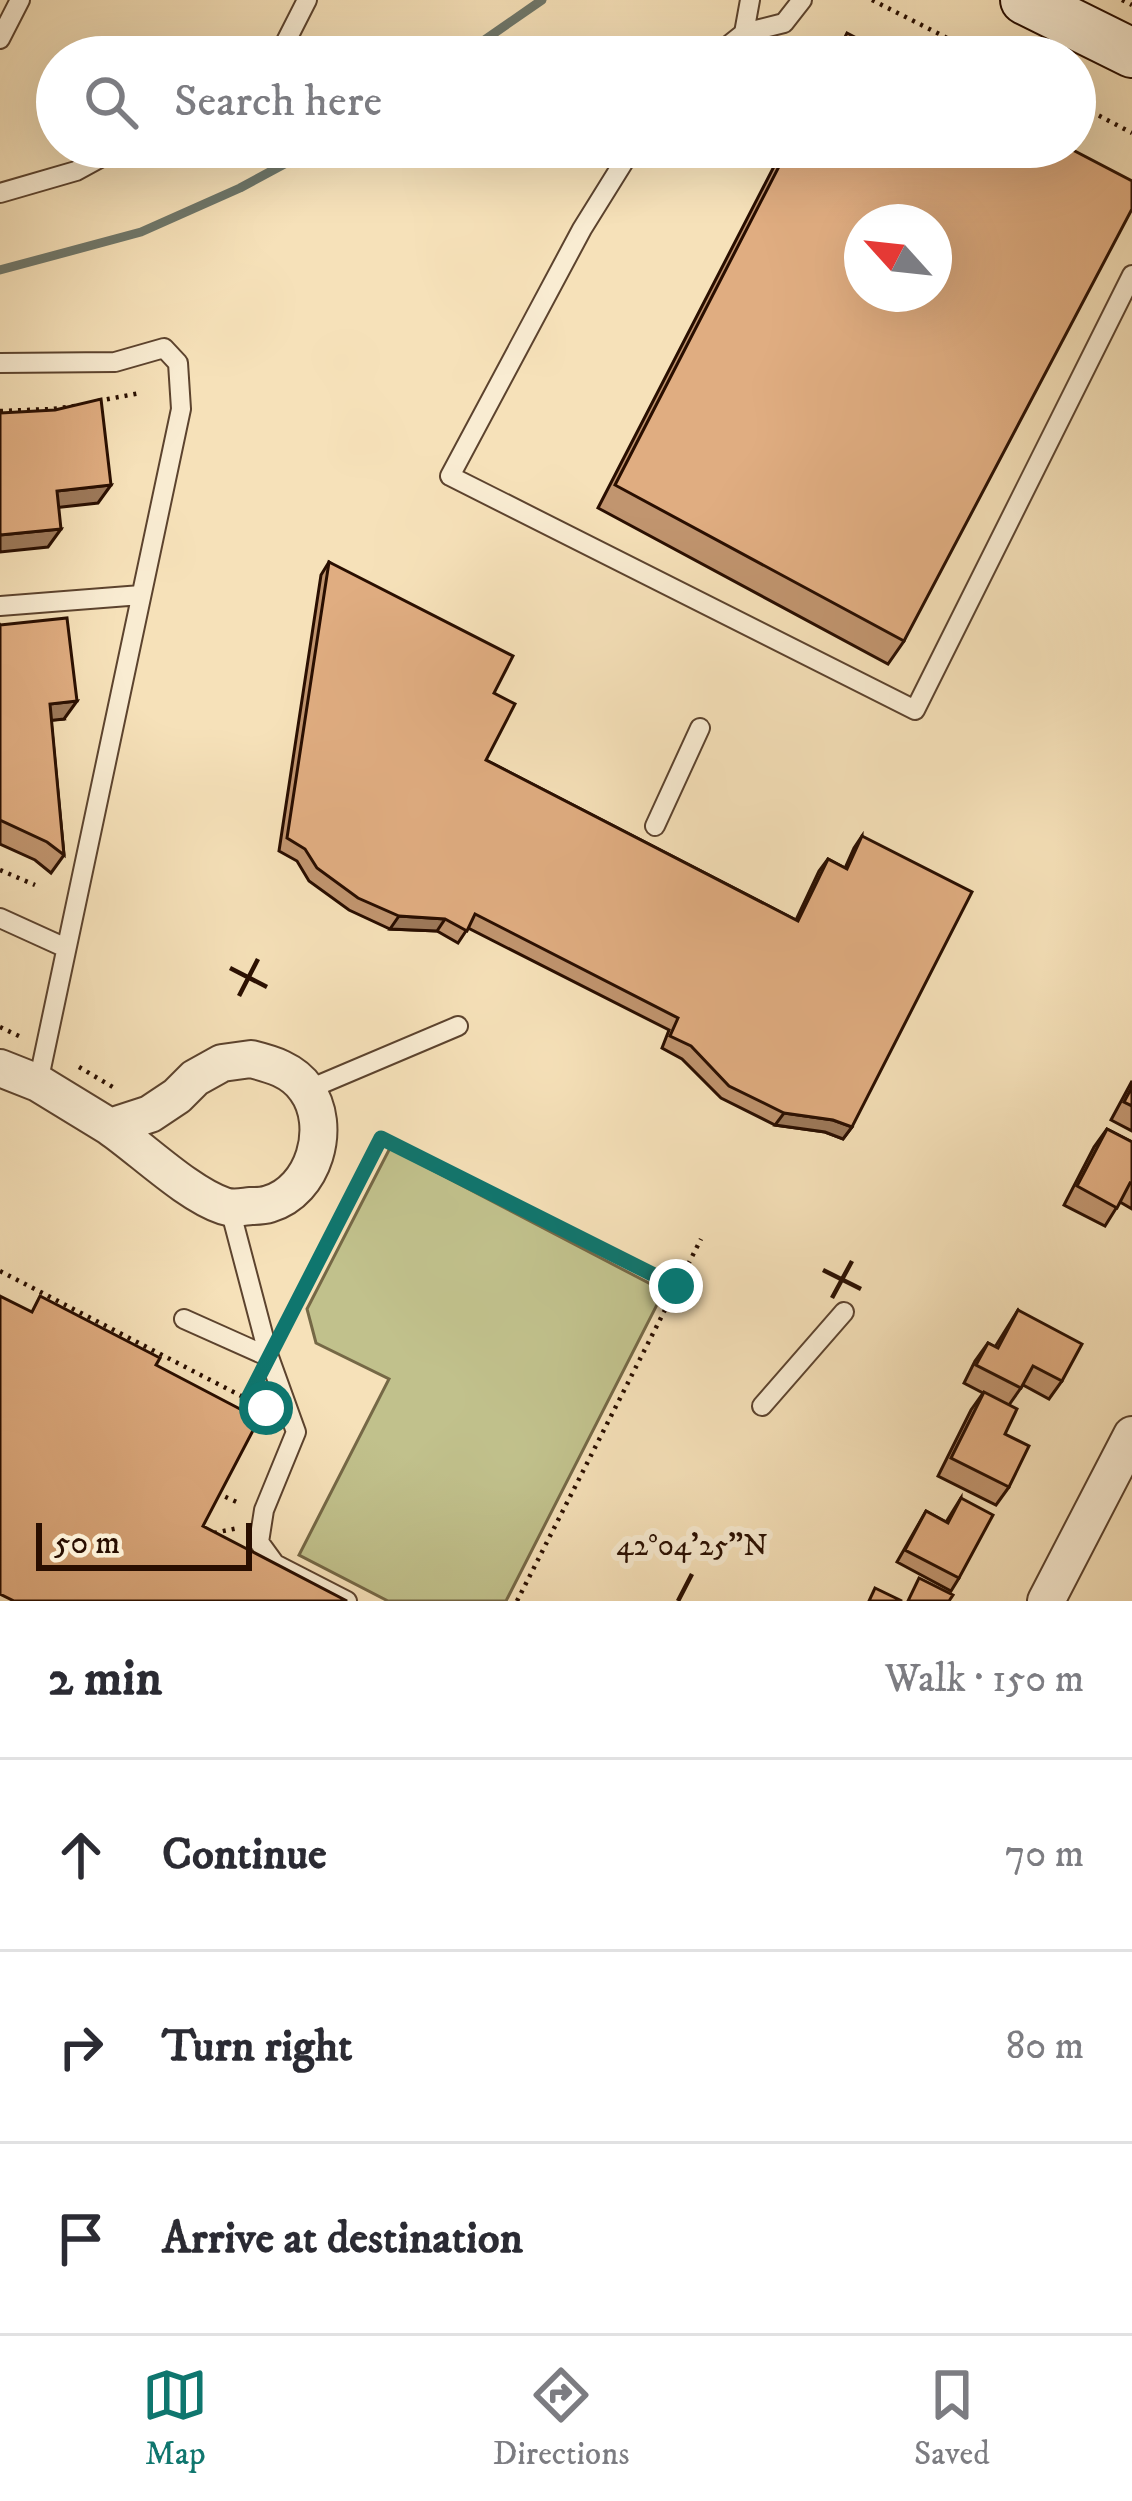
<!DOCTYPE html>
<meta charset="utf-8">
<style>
:root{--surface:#fff;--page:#f7f7f7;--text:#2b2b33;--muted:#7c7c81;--line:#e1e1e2;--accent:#0f766e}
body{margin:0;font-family:"IM FELL DW Pica",serif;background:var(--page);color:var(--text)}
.compass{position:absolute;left:844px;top:204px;width:108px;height:108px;border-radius:50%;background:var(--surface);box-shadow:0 12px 48px #0002;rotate:297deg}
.scale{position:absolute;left:36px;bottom:30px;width:216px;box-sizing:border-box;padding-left:12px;border:6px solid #290e00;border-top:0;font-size:33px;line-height:42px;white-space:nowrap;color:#290e00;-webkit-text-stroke:9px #f9ecd2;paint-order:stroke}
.stop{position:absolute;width:36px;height:36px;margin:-27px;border:9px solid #0f766e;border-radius:50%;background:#fff}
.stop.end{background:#0f766e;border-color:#fff;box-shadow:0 3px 12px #0008}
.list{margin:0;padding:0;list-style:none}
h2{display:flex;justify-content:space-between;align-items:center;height:156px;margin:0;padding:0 48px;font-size:51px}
h2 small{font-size:39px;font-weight:400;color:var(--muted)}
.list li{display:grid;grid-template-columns:78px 1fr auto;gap:36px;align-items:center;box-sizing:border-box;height:192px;padding:0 48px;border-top:3px solid var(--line)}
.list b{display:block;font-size:45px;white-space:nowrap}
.list em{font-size:39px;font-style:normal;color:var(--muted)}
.icon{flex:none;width:66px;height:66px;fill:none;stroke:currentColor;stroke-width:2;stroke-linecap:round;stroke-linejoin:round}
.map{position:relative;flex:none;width:1132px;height:1601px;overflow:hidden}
.search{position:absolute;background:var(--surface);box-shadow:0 12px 48px #0002;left:36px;right:36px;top:36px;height:132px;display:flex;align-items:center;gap:30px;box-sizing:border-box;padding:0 42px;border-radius:66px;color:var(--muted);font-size:45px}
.sheet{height:732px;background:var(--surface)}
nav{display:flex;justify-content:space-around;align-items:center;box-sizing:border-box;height:168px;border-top:3px solid var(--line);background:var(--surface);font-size:33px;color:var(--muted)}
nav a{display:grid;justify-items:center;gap:6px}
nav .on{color:var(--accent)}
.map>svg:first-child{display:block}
.green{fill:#c1c18c;stroke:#756846;stroke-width:3}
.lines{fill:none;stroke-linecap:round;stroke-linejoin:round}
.stream{stroke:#6f776a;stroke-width:9}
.service-casing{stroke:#5c432e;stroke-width:22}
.minor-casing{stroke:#5c432e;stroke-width:40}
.secondary-casing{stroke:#290e00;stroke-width:52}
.path{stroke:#290e00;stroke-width:4.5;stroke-dasharray:3 6;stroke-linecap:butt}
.service{stroke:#f9ecd2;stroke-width:18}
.minor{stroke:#f9ecd2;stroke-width:36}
.secondary{stroke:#f9ecd2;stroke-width:48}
.wall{fill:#c1956f;stroke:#290e00;stroke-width:3}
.shaded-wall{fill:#9d795a;stroke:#290e00;stroke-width:3}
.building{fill:#e0ad81;stroke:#290e00;stroke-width:3;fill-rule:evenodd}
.route{stroke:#0f766e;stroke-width:15}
.ticks{fill:none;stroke:#290e00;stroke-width:4.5}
.ticks-label{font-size:30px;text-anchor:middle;fill:#290e00;stroke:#f9ecd2;stroke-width:12;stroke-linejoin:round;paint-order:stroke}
</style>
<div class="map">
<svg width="1132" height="1601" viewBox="0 0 1132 1601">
<rect width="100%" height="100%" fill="#f6e1b9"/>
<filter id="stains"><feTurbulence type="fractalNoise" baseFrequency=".00167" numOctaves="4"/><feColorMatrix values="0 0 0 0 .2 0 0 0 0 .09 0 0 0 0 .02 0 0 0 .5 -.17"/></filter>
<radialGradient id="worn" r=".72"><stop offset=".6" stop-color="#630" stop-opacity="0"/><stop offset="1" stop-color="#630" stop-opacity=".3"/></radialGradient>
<path class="green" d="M 390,1148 L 664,1291 L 506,1601 L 388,1601 L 299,1555 L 389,1379 L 316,1343 L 307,1309 Z"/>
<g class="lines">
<path class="stream" d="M 460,57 L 542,0
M 0,270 L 141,232 L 240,188 L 316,147"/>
<g class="service-casing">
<path id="service" d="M 744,33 L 750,0
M 0,39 L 20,0
M 278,57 L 307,0
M 714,57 L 744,33 L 784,23 L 802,0
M 633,147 L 582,229 L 450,476 L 915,710 L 1132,275
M 0,193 L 76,171 L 120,147
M 0,363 L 115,362 L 164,348 L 178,363 L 181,409 L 38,1083
M 0,606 L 141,595
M 655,826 L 700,728
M 0,918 L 66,948
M 307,1090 L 458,1026
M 184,1319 L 269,1357 L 230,1209
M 269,1357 L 296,1432 L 264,1510 L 259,1542 L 275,1564 L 347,1601
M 762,1406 L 844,1312"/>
</g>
<g class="minor-casing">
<path id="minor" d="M 251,1059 C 271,1064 293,1070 306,1089 C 333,1126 314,1191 269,1204 C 263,1206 257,1206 251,1206 C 241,1207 233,1209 224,1206 C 188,1194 143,1150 110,1127 L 150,1114 L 177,1096 L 195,1078 L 222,1063 Z
M 0,1068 L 38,1083 L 110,1127
M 1046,1601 L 1132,1435"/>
</g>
<g class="secondary-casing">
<path id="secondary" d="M 1025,0 L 1132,53"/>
</g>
<path class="path" d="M 872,0 L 963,46 L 975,57
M 1122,0 L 1132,5
M 1075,103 L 1132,133
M 98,401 L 140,393
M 0,411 L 52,409 L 75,406
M 0,870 L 35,885
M 0,1027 L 21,1037
M 79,1067 L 116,1089
M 0,1271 L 247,1399
M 286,1324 L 381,1138 L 677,1286
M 253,1388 L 247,1399 L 262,1407
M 217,1493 L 239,1503
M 214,1533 L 238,1528
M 517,1601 L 701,1239"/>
<use href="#service" class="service"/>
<use href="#minor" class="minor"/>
<use href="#secondary" class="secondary"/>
</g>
<path class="wall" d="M 784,147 L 1067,147 L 904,641 L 888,664 L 598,508 Z
M 329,562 L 494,693 L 486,760 L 796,920 L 819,871 L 828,859 L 845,868 L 854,848 L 862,836 L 852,1127 L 843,1139 L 825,1132 L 775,1125 L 721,1098 L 682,1059 L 662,1048 L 669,1030 L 468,928 L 458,943 L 437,931 L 390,929 L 349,910 L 309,881 L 297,861 L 279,851 L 321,575 Z
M 0,625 L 64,719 L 51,720 L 64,855 L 51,873 L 35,860 L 0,844 Z
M 1132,1081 L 1132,1131 L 1111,1120 Z
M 1107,1129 L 1132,1142 L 1132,1209 L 1120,1202 L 1105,1226 L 1064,1205 L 1094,1147 Z
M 1018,1310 L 1062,1381 L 1049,1399 L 1023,1385 L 1009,1405 L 1005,1434 L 1009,1487 L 996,1505 L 938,1476 L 971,1410 L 983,1393 L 964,1383 L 975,1361 L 988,1343 L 995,1347 Z
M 961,1498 L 959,1578 L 951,1591 L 897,1562 L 926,1511 L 946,1522 Z"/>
<path class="shaded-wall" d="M 111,485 L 98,503 L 44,509 L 57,491 Z
M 61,529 L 48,547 L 0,552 L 0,535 Z
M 77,701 L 64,719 L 37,722 L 50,704 Z
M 399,916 L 445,919 L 437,931 L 390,929 Z
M 784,1113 L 833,1120 L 852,1127 L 843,1139 L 825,1132 L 775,1125 Z"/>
<path class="building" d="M 847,33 L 893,57 L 835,57 Z
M 789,147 L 1067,147 L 1132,181 L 1132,209 L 904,641 L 615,485 ZM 862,222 L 934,222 L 934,294 L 862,294 Z
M 101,399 L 111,485 L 57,491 L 61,529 L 0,535 L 0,413 L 55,410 Z
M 329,562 L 513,656 L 494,693 L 515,704 L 486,760 L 798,921 L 828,859 L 847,869 L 862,836 L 972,892 L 852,1127 L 833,1120 L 784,1113 L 729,1086 L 691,1046 L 670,1036 L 678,1018 L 475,914 L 467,931 L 445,919 L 399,916 L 358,898 L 317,868 L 305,849 L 287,838 Z
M 67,618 L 77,701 L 50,704 L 64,855 L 47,842 L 0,820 L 0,625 Z
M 1132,1087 L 1132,1106 L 1124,1102 Z
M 1107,1129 L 1132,1142 L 1132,1184 L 1130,1183 L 1117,1208 L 1077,1186 Z
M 0,1296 L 32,1312 L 40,1296 L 160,1358 L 156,1365 L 259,1419 L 203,1526 L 347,1601 L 14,1601 L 0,1594 Z
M 1018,1310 L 1082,1344 L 1062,1381 L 1033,1366 L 1021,1388 L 976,1365 L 988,1343 L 998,1348 Z
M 984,1392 L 1017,1409 L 1005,1434 L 1029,1446 L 1009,1487 L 951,1458 Z
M 961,1498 L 993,1515 L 959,1578 L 905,1550 L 926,1511 L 948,1523 Z
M 919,1578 L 953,1595 L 949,1601 L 908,1601 Z
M 875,1588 L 902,1601 L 869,1601 Z"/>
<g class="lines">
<path class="route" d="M 266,1408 L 247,1400 L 381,1138 L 676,1286"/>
</g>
<path class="ticks" d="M 230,968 L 267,987M 239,996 L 258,959M 823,1270 L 861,1289M 832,1298 L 852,1261M 678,1601 L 692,1574"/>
<g class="ticks-label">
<text x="692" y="1555">42°04'25"N</text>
</g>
<rect width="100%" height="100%" filter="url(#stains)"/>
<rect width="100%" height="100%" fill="url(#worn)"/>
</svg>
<svg class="compass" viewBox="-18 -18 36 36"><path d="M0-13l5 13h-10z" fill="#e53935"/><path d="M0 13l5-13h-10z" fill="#7c7c81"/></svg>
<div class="scale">50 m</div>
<div class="stop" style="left:266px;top:1408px"></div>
<div class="stop end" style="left:676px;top:1286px"></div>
<div class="search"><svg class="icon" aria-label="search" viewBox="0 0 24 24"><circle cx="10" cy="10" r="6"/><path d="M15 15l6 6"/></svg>Search here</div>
</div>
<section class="sheet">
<h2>2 min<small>Walk · 150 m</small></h2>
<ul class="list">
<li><svg class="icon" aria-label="ahead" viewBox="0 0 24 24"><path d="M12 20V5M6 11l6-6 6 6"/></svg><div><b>Continue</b></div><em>70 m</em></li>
<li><svg class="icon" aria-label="right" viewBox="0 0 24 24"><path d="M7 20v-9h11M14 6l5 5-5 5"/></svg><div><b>Turn right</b></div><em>80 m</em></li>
<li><svg class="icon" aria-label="arrive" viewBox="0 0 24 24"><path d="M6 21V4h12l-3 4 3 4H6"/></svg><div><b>Arrive at destination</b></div></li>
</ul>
</section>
<nav>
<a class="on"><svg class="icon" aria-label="map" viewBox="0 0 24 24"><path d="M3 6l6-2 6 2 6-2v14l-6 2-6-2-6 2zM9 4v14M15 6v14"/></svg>Map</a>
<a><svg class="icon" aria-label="directions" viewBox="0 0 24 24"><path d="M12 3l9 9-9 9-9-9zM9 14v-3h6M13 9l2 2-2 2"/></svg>Directions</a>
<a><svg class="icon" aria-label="saved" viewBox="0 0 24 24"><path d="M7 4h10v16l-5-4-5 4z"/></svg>Saved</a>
</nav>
